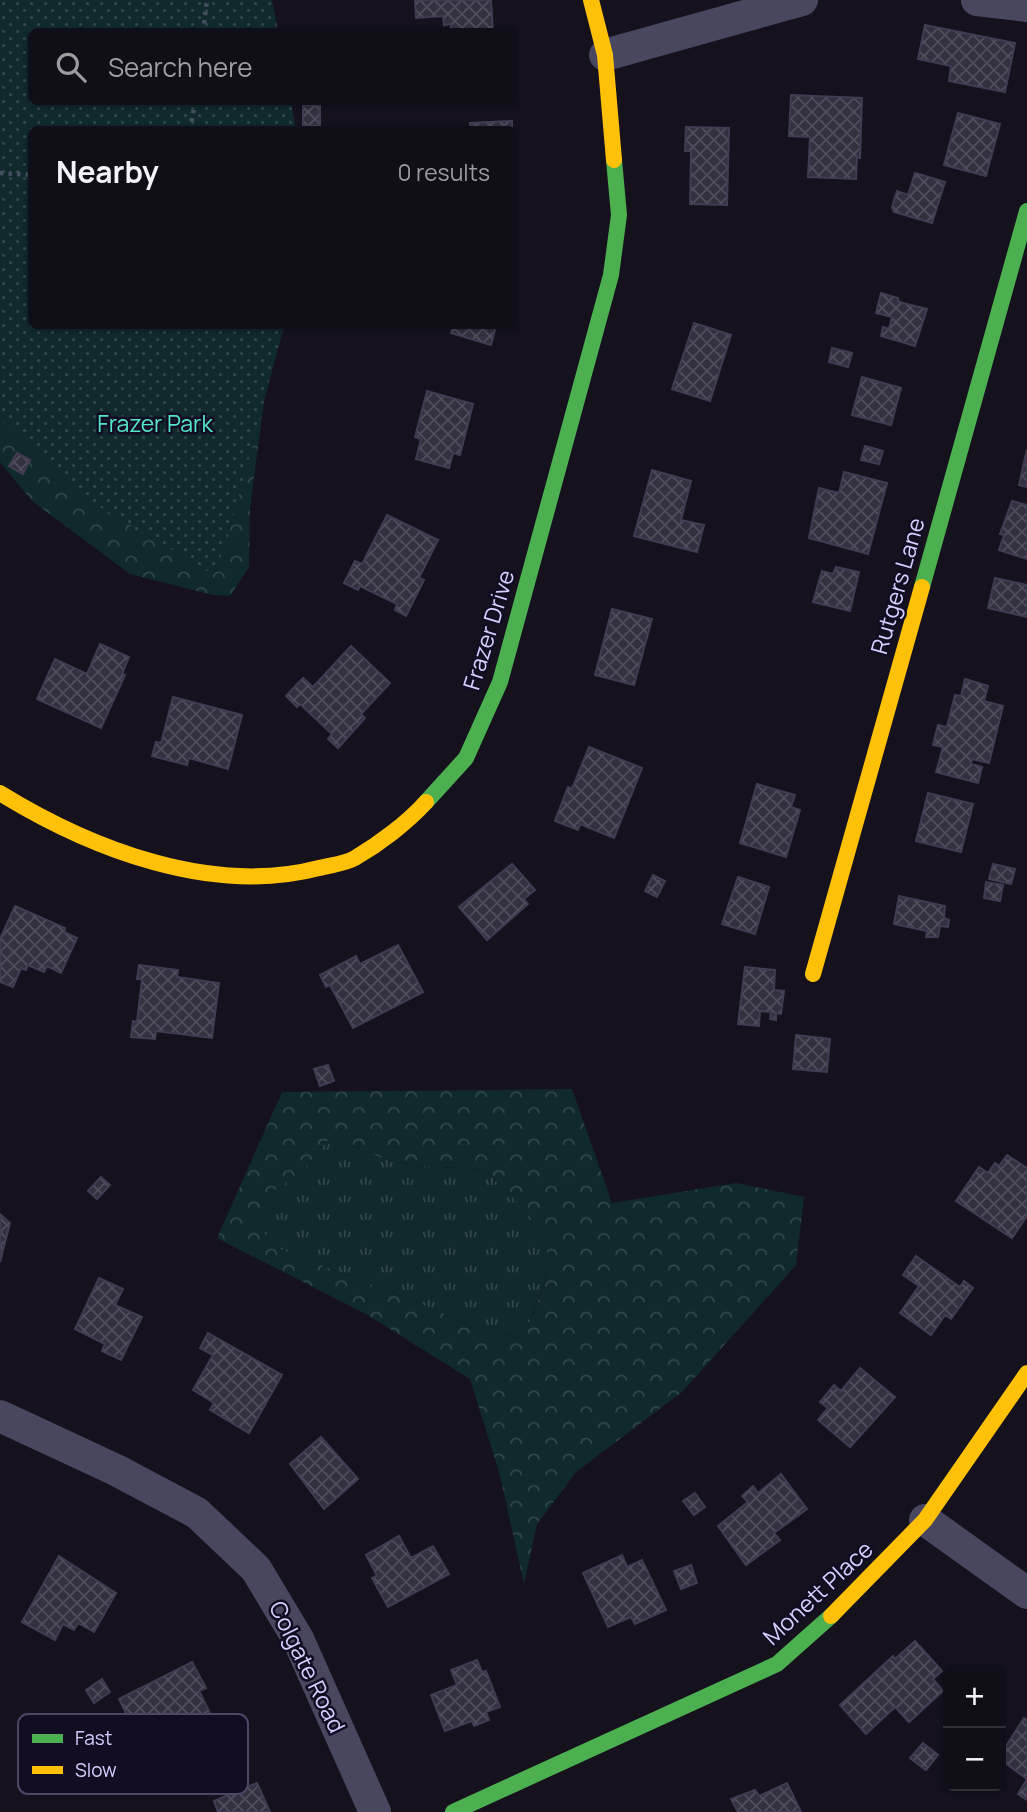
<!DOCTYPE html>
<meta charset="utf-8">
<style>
:root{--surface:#100e16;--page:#19171f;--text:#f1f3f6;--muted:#9c9ca1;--line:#302e35}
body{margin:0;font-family:Manrope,sans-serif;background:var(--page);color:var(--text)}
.controls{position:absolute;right:21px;bottom:21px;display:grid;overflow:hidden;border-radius:10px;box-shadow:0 2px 5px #0004}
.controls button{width:63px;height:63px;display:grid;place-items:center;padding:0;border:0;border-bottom:2px solid var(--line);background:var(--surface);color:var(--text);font:35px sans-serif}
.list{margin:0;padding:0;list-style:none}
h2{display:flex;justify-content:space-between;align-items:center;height:91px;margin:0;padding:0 28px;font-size:30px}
h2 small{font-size:23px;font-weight:400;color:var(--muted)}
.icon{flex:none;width:38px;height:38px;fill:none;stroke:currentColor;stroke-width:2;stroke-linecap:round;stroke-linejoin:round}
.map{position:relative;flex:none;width:1027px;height:1812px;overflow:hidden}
.search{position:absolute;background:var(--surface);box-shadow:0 2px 5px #0004;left:28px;top:28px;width:490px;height:77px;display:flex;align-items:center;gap:18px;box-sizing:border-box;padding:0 24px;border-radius:10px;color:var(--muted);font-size:26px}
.panel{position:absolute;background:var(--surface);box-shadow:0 2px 5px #0004;left:28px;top:126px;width:490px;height:203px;border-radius:10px}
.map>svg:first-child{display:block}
.grass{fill:url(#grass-tufts)}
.forest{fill:url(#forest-crowns);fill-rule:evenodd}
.park{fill:url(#park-dots)}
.building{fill:url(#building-cross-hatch);stroke:#413c52;stroke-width:2}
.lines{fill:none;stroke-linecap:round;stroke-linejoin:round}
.path{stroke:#44505f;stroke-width:4.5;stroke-dasharray:3.5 5;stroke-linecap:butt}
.street{stroke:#49465f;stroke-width:32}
.fast{stroke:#4caf50;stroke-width:16}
.slow{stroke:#ffc107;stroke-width:16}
.labels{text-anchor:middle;stroke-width:5;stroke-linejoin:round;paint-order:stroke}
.park-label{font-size:23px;fill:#55e5ca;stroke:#120d23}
.street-label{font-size:23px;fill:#d7cfff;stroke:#120d23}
.key{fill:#120d23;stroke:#4d4765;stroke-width:2}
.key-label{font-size:19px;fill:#d7cfff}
</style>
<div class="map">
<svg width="1027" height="1812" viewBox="0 0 1027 1812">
<defs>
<pattern id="grass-tufts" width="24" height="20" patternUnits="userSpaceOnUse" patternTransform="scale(1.75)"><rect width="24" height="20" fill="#10292b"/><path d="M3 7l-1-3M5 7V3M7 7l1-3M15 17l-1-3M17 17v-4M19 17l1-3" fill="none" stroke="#32474b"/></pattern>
<pattern id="forest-crowns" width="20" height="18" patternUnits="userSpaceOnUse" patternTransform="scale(1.75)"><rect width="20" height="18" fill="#10292b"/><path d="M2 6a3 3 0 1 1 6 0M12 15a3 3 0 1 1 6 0" fill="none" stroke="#32474b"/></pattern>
<pattern id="park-dots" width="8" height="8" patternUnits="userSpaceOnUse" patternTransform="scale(1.75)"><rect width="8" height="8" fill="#10292b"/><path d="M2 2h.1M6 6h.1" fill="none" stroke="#32474b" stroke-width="1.8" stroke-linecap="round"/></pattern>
<pattern id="building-cross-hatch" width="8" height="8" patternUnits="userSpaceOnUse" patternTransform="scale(1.75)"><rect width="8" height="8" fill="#333040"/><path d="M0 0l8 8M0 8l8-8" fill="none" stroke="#504d5d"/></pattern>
</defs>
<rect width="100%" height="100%" fill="#15121e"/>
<path class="grass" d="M 331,1136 L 386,1160 L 421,1166 L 484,1169 C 509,1195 557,1232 547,1272 C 542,1293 532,1315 524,1335 L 487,1336 L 441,1312 L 277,1248 L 260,1229 L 269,1195 L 304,1169 Z"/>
<path class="forest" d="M 0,179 L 32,326 L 274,326 L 250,508 L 249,567 L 230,596 L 213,595 L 130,574 L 32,501 L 0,462 Z
M 572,1089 L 612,1203 L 736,1183 L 804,1197 L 796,1265 L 682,1392 L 576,1472 L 537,1524 L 524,1584 L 500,1475 L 470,1379 L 366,1314 L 217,1238 L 282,1092 ZM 331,1136 L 386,1160 L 421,1166 L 484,1169 C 509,1194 556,1232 547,1272 C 543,1293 532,1315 524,1335 L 487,1336 L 441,1312 L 277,1248 L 260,1229 L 269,1195 L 304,1169 Z"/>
<path class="park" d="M 0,0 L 272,0 L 278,31 L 32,32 L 32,102 L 291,102 L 296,129 L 32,130 L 32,326 L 284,326 L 226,544 L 213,574 L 85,498 L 0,419 Z"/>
<path class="building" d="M 415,0 L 491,0 L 493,32 L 451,32 L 451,24 L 444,25 L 443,16 L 416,18 Z
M 925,25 L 1015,43 L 1005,92 L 949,81 L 951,66 L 918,59 Z
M 791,95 L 862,98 L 860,158 L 857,157 L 856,179 L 808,177 L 810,137 L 789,136 Z
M 303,105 L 320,105 L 320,126 L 303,126 Z
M 958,113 L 1000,124 L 986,176 L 944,165 Z
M 512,121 L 512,130 L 470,130 L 470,123 Z
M 686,127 L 729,128 L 727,205 L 690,204 L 691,151 L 685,151 Z
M 915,173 L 945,182 L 932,223 L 894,212 L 892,207 L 897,191 L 908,195 Z
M 881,293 L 898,298 L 899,302 L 927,309 L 915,346 L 881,336 L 883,327 L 889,329 L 892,317 L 876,313 Z
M 694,323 L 731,335 L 710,401 L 672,389 Z
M 453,326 L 496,326 L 491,345 L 451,333 Z
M 832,348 L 852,353 L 848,367 L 829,362 Z
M 862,377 L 901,388 L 891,425 L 852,415 Z
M 427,391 L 473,404 L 460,455 L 453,453 L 449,468 L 416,459 L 421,439 L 415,437 Z
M 865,446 L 883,451 L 879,464 L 861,460 Z
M 1027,449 L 1027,487 L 1019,485 Z
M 17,453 L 30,460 L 23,474 L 9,466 Z
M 652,470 L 691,481 L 681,520 L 704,525 L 697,552 L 634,536 Z
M 844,472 L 887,483 L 868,554 L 809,538 L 819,488 L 839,493 Z
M 1012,501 L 1027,505 L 1027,559 L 999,550 L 1004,535 L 1000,534 Z
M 387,515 L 438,540 L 419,578 L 424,580 L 406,616 L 395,610 L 397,604 L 360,586 L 358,590 L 344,583 L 355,561 L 362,564 Z
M 836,567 L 859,572 L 850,611 L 813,602 L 822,571 L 833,574 Z
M 995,578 L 1027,585 L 1027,617 L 988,608 Z
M 612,609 L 652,619 L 634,685 L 595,675 Z
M 100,644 L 129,657 L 122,674 L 125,675 L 101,728 L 37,699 L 55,659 L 87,674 Z
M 351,646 L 390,683 L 361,714 L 365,718 L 338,748 L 328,739 L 332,734 L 300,704 L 297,707 L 286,696 L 303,678 L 313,687 Z
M 965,679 L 988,686 L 984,701 L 1003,706 L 989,763 L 972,759 L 971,764 L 982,767 L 978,783 L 936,772 L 943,747 L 933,745 L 938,725 L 947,727 L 955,695 L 961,696 Z
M 173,697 L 242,715 L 228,769 L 189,758 L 187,765 L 152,756 L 156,742 L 161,743 Z
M 589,747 L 642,768 L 614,838 L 580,824 L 578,830 L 555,821 L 568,787 L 572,789 Z
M 757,784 L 795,795 L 791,807 L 800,810 L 786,857 L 740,843 Z
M 928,793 L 973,804 L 961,852 L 916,841 Z
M 512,864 L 535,890 L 524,899 L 528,904 L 487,940 L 459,907 Z
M 993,864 L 1015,869 L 1011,884 L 989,879 Z
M 653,875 L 665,881 L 657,897 L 645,891 Z
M 738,877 L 769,887 L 755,934 L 722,924 Z
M 986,882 L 1003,885 L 1000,901 L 984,898 Z
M 899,896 L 945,906 L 944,918 L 949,920 L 948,927 L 940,926 L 938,937 L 926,937 L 927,931 L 894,924 Z
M 15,906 L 65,928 L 64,932 L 77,938 L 61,973 L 47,966 L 44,972 L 28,965 L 26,970 L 21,968 L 13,987 L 0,982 L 0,939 Z
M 398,945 L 423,992 L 353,1028 L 330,985 L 326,987 L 320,975 L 356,956 L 360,964 Z
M 139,965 L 178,970 L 177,977 L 219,983 L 212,1038 L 156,1031 L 155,1039 L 131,1037 L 133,1021 L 137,1022 L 142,979 L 137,979 Z
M 745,967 L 775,970 L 774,990 L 784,991 L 781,1014 L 776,1013 L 776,1020 L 770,1019 L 771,1012 L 760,1011 L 759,1026 L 738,1024 Z
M 796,1035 L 830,1039 L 827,1072 L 793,1069 Z
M 328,1065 L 334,1081 L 320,1086 L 314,1069 Z
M 1007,1155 L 1027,1168 L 1027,1216 L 1012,1238 L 956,1201 L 979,1167 L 988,1173 L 995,1163 L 999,1166 Z
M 101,1177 L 110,1185 L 97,1199 L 88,1191 Z
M 0,1214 L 10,1223 L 0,1262 Z
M 916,1256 L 960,1287 L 964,1281 L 973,1288 L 951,1319 L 945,1315 L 931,1335 L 900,1313 L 919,1286 L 903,1275 Z
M 99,1278 L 123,1289 L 115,1305 L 142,1317 L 121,1360 L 102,1351 L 105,1344 L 75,1329 Z
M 208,1333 L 282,1375 L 249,1433 L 210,1410 L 214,1403 L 193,1390 L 213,1355 L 200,1348 Z
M 860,1368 L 895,1397 L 850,1447 L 818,1420 L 828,1408 L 820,1402 L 834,1385 L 841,1391 Z
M 321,1437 L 358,1479 L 324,1509 L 290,1464 Z
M 781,1474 L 807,1509 L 774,1533 L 780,1540 L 746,1565 L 718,1526 L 748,1502 L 742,1496 L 753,1486 L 758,1493 Z
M 695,1493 L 705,1507 L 694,1515 L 683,1501 Z
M 399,1536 L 411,1558 L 433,1546 L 449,1574 L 388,1607 L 372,1578 L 377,1576 L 366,1555 Z
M 622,1555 L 627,1567 L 642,1560 L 666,1610 L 635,1624 L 631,1617 L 608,1627 L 583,1573 Z
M 59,1556 L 116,1593 L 94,1632 L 78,1623 L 74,1630 L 63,1624 L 55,1640 L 22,1622 Z
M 691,1565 L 697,1583 L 681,1589 L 674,1571 Z
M 915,1641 L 942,1671 L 933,1679 L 943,1691 L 909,1722 L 895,1707 L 866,1734 L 840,1705 L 893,1656 L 895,1659 Z
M 477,1660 L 482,1672 L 486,1671 L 500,1707 L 486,1712 L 489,1720 L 474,1726 L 472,1721 L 445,1731 L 431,1695 L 457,1685 L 451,1670 Z
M 192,1662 L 206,1688 L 199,1691 L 212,1717 L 177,1735 L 168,1717 L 128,1737 L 118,1717 L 126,1713 L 119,1699 Z
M 102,1679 L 110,1692 L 94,1703 L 86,1690 Z
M 1024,1718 L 1027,1720 L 1027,1800 L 1018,1794 L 1027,1779 L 1001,1760 L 1001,1754 Z
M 923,1743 L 938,1755 L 926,1770 L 910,1758 Z
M 257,1783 L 270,1812 L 218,1812 L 214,1801 Z
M 787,1783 L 801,1812 L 738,1812 L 731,1799 L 755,1790 L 759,1796 Z"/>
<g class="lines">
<path class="path" d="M 203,32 L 207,0
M 190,130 L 195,102
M 0,173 L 32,175"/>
<path class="street" d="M 977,0 L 1027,6
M 605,55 L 802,0
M 0,1416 L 116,1470 L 197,1513 L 256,1569 L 298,1639 L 375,1812
M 925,1520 L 1027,1593"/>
<path class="fast" d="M 922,587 L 1027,211
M 426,802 L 466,758 L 500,682 L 611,275 L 619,215 L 614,160
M 453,1812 L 777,1664 L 831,1616"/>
<path class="slow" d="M 591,0 L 605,55 L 614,160
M 0,793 C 91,849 212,896 319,868 C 330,865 345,864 355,858 C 379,844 407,823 426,802
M 813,974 L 922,587
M 831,1616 L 925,1520 L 1027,1373"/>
</g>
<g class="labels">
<g class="park-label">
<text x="155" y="432">Frazer Park</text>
</g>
<g class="street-label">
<text transform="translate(898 586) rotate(-74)" y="8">Rutgers Lane</text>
<text transform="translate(489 630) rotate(-73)" y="8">Frazer Drive</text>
<text transform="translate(818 1593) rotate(-43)" y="8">Monett Place</text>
<text transform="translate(307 1667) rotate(64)" y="8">Colgate Road</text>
</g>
</g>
<rect x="18" y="1714" width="230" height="80" rx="10" class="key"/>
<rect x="32" y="1734" width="31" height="9" fill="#4caf50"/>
<rect x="32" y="1766" width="31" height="8" fill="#ffc107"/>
<g class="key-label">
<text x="75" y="1745">Fast</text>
<text x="75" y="1777">Slow</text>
</g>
</svg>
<div class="controls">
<button>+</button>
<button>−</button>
</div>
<div class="search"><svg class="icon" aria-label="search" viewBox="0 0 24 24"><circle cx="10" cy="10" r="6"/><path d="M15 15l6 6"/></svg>Search here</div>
<section class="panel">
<h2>Nearby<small>0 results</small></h2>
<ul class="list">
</ul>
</section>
</div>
